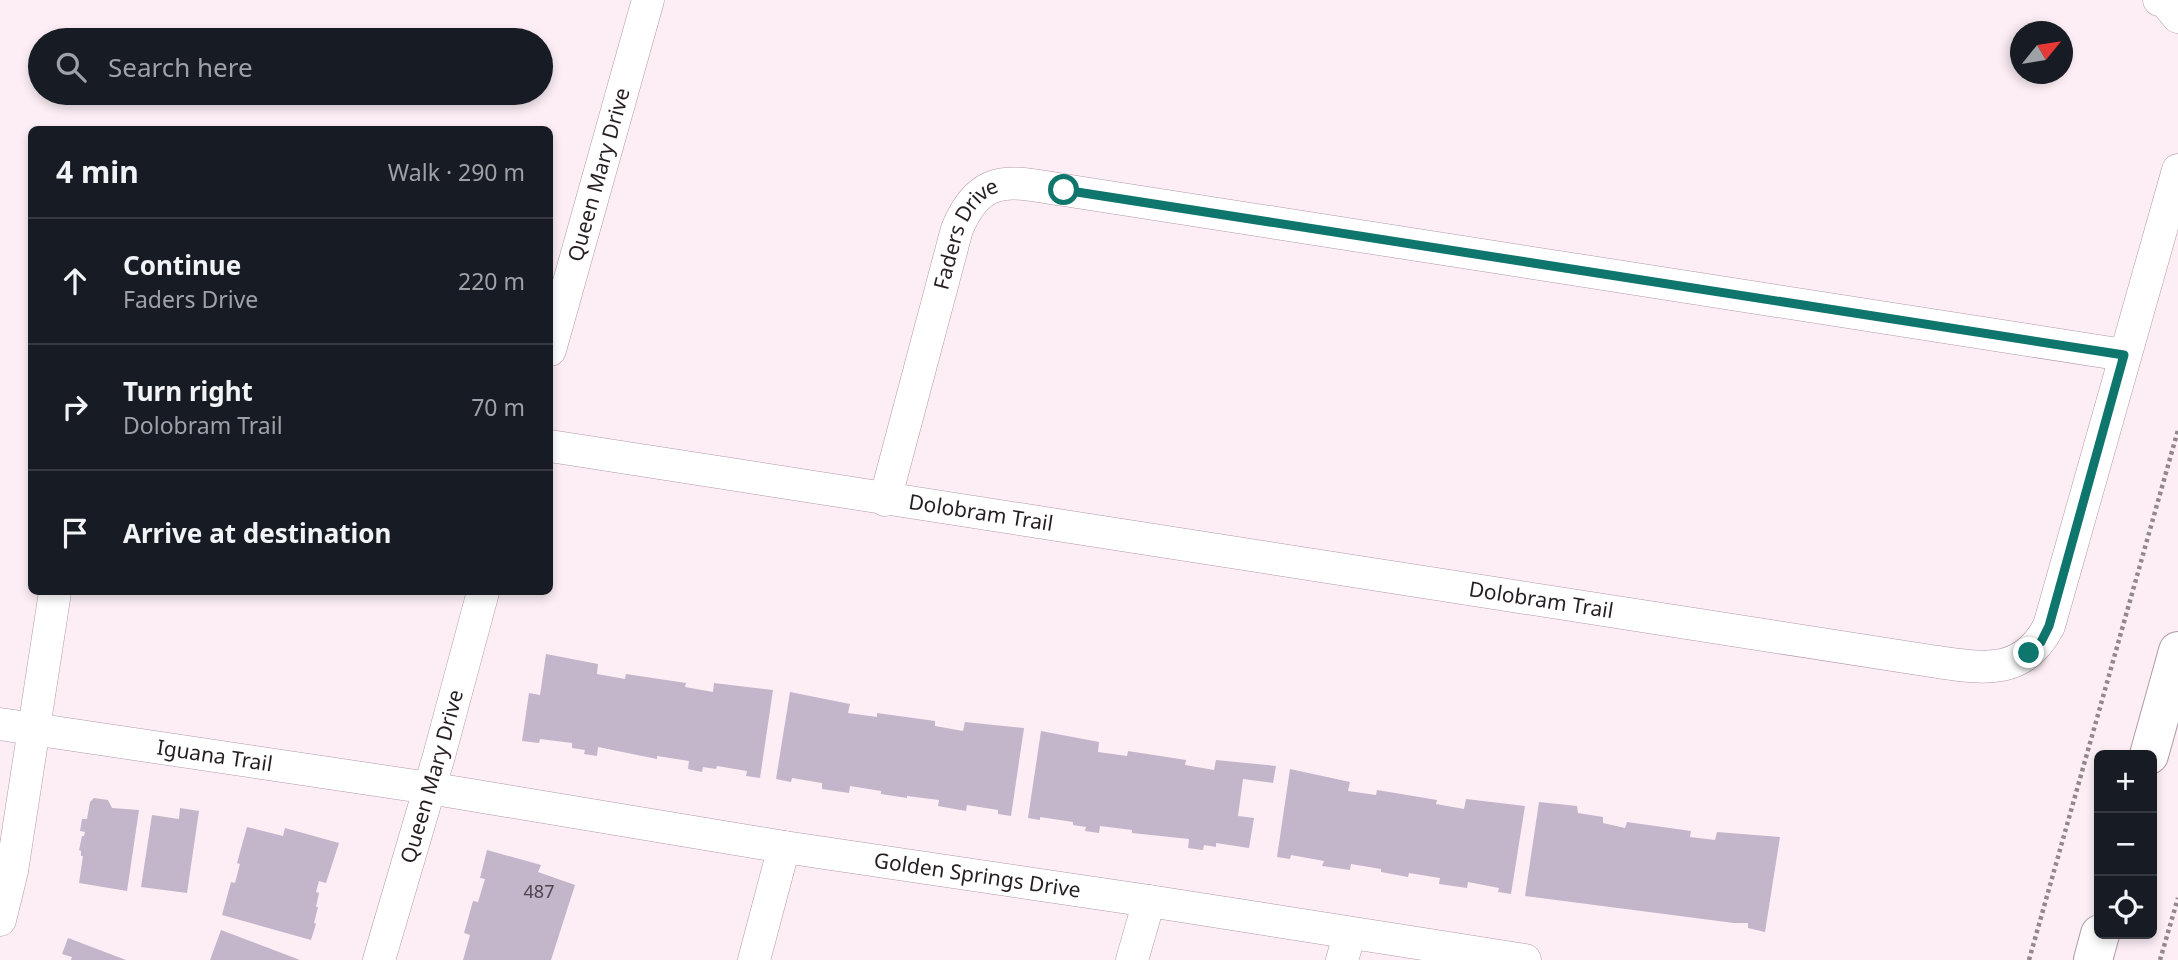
<!DOCTYPE html>
<meta charset="utf-8">
<style>
:root{--surface:#171b24;--page:#242831;--text:#f1f3f6;--muted:#9ea1a6;--line:#363941}
body{margin:0;font-family:"Noto Sans",sans-serif;background:var(--page);color:var(--text)}
.controls{position:absolute;right:21px;bottom:21px;display:grid;overflow:hidden;border-radius:10px;box-shadow:0 4px 10px #0003}
.controls button{width:63px;height:63px;display:grid;place-items:center;padding:0;border:0;border-bottom:2px solid var(--line);background:var(--surface);color:var(--text);font:35px sans-serif}
.compass{position:absolute;left:2010px;top:21px;width:63px;height:63px;border-radius:50%;background:var(--surface);box-shadow:0 4px 10px #0003;rotate:60deg}
.stop{position:absolute;width:21px;height:21px;margin:-16px;border:5px solid #0f766e;border-radius:50%;background:#fff}
.stop.end{background:#0f766e;border-color:#fff;box-shadow:0 2px 7px #0008}
.list{margin:0;padding:0;list-style:none}
h2{display:flex;justify-content:space-between;align-items:center;height:91px;margin:0;padding:0 28px;font-size:30px}
h2 small{font-size:23px;font-weight:400;color:var(--muted)}
.list li{display:grid;grid-template-columns:46px 1fr auto;gap:21px;align-items:center;box-sizing:border-box;height:126px;padding:0 28px;border-top:2px solid var(--line)}
.list b{display:block;font-size:26px;white-space:nowrap}
.list p{margin:0;font-size:23px;white-space:nowrap;color:var(--muted)}
.list em{font-size:23px;font-style:normal;color:var(--muted)}
.icon{flex:none;width:38px;height:38px;fill:none;stroke:currentColor;stroke-width:2;stroke-linecap:round;stroke-linejoin:round}
.map{position:relative;flex:none;width:2178px;height:960px;overflow:hidden}
.search{position:absolute;background:var(--surface);box-shadow:0 4px 10px #0003;left:28px;top:28px;width:525px;height:77px;display:flex;align-items:center;gap:18px;box-sizing:border-box;padding:0 24px;border-radius:38px;color:var(--muted);font-size:26px}
.panel{position:absolute;background:var(--surface);box-shadow:0 4px 10px #0003;left:28px;top:126px;width:525px;height:469px;border-radius:10px}
.map>svg:first-child{display:block}
.building{fill:#c3b5ca}
.lines{fill:none;stroke-linecap:round;stroke-linejoin:round}
.minor-casing{stroke:#b199a6;stroke-width:33}
.major-casing{stroke:#b199a6;stroke-width:40}
.path{stroke:#93878e;stroke-width:4.5;stroke-dasharray:3.5 3.5;stroke-linecap:butt}
.minor{stroke:#fff;stroke-width:32}
.major{stroke:#fff;stroke-width:38}
.route{stroke:#0f766e;stroke-width:9}
.labels{text-anchor:middle;stroke-width:5;stroke-linejoin:round;paint-order:stroke}
.number-label{font-size:18px;fill:#4e444d}
.street-label{font-size:21px;fill:#271e23;stroke:#fff}
</style>
<div class="map">
<svg width="2178" height="960" viewBox="0 0 2178 960">
<rect width="100%" height="100%" fill="#fdeef6"/>
<path class="building" d="M 546,654 L 598,664 L 597,674 L 625,679 L 626,674 L 686,683 L 685,687 L 713,692 L 714,683 L 773,690 L 760,778 L 746,776 L 747,771 L 717,766 L 716,769 L 703,767 L 702,772 L 688,769 L 689,761 L 657,756 L 657,759 L 598,747 L 597,756 L 584,754 L 585,750 L 572,748 L 572,743 L 540,739 L 539,743 L 522,741 L 529,693 L 540,695 Z
M 790,692 L 850,704 L 848,713 L 877,717 L 877,713 L 935,721 L 935,726 L 963,731 L 965,722 L 1024,728 L 1011,816 L 998,814 L 998,810 L 967,805 L 966,811 L 938,806 L 939,800 L 907,796 L 907,798 L 881,794 L 881,791 L 850,786 L 849,793 L 822,789 L 822,783 L 792,778 L 791,782 L 776,779 Z
M 1041,731 L 1099,742 L 1098,752 L 1127,756 L 1128,751 L 1186,760 L 1185,765 L 1214,770 L 1216,760 L 1276,766 L 1273,783 L 1243,779 L 1238,816 L 1254,818 L 1249,848 L 1216,843 L 1216,847 L 1204,845 L 1203,850 L 1188,848 L 1189,839 L 1132,833 L 1132,830 L 1100,826 L 1099,833 L 1085,831 L 1086,827 L 1073,825 L 1073,822 L 1040,817 L 1040,820 L 1028,818 Z
M 1290,769 L 1350,782 L 1348,791 L 1376,795 L 1377,790 L 1437,800 L 1436,804 L 1464,809 L 1466,799 L 1525,806 L 1511,894 L 1498,892 L 1499,888 L 1468,882 L 1467,888 L 1439,884 L 1440,878 L 1409,873 L 1408,877 L 1381,872 L 1381,869 L 1351,864 L 1350,870 L 1322,866 L 1324,861 L 1291,855 L 1290,859 L 1277,857 Z
M 94,798 L 108,800 L 112,808 L 139,810 L 127,891 L 79,883 L 83,856 L 81,856 L 81,851 L 79,850 L 82,836 L 84,836 L 85,832 L 80,831 L 82,819 L 87,819 L 90,802 Z
M 1539,802 L 1577,806 L 1578,813 L 1603,817 L 1603,823 L 1625,828 L 1627,822 L 1691,831 L 1690,837 L 1715,840 L 1717,832 L 1780,837 L 1765,932 L 1748,928 L 1748,923 L 1734,923 L 1525,896 Z
M 180,808 L 199,811 L 187,893 L 141,887 L 152,815 L 179,819 Z
M 247,827 L 283,836 L 285,828 L 339,843 L 326,883 L 319,881 L 316,892 L 319,893 L 316,907 L 318,907 L 314,923 L 316,924 L 311,940 L 222,915 L 231,882 L 235,883 L 240,864 L 237,863 Z
M 487,850 L 541,865 L 538,872 L 575,885 L 551,960 L 463,960 L 470,935 L 464,933 L 473,901 L 478,902 L 485,879 L 480,878 Z
M 221,930 L 300,960 L 210,960 Z
M 68,938 L 126,960 L 71,960 L 72,957 L 62,954 Z"/>
<g class="lines">
<g class="minor-casing">
<g id="minor">
<path d="M 2159,0 L 2164,0 L 2178,17"/>
<path id="s1" d="M 550,350 L 648,0"/>
<path id="s2" d="M 550,446 L 1931,661 C 1980,668 2022,678 2049,626 L 2178,170"/>
<path id="s3" d="M 885,500 L 957,229 C 981,171 1012,182 1064,190 L 2124,355"/>
<path id="s4" d="M 0,724 L 429,788 L 784,847 L 1149,901 L 1525,960"/>
<path d="M 0,920 L 12,871 L 55,592"/>
<path id="s5" d="M 379,960 L 439,756 L 483,592"/>
<path d="M 754,960 L 784,847"/>
<path d="M 1132,960 L 1149,901"/>
<path d="M 1342,960 L 1350,933"/>
</g>
</g>
<g class="major-casing">
<path id="major" d="M 2149,755 L 2178,651
M 2093,960 L 2100,934"/>
</g>
<path class="path" d="M 2029,960 L 2178,430
M 2160,960 L 2178,898"/>
<use href="#minor" class="minor"/>
<use href="#major" class="major"/>
</g>
<g class="lines">
<path class="route" d="M 1064,190 L 2124,355 L 2049,626 L 2041,642 L 2029,653"/>
</g>
<g class="labels">
<g class="number-label">
<text x="539" y="898">487</text>
</g>
<g class="street-label">
<text dy="7" stroke="none"><textPath href="#s1" startOffset="182">Queen Mary Drive</textPath></text>
<text dy="7" stroke="none"><textPath href="#s3" startOffset="280">Faders Drive</textPath></text>
<text dy="7" stroke="none"><textPath href="#s2" startOffset="436">Dolobram Trail</textPath></text>
<text dy="7" stroke="none"><textPath href="#s2" startOffset="1003">Dolobram Trail</textPath></text>
<text dy="7" stroke="none"><textPath href="#s4" startOffset="217">Iguana Trail</textPath></text>
<text dy="7" stroke="none"><textPath href="#s5" startOffset="191">Queen Mary Drive</textPath></text>
<text dy="7" stroke="none"><textPath href="#s4" startOffset="989">Golden Springs Drive</textPath></text>
</g>
</g>
</svg>
<div class="controls">
<button>+</button>
<button>−</button>
<button><svg class="icon" aria-label="locate" viewBox="0 0 24 24"><circle cx="12" cy="12" r="6"/><path d="M12 2v4M12 18v4M2 12h4M18 12h4"/></svg></button>
</div>
<svg class="compass" viewBox="-18 -18 36 36"><path d="M0-13l5 13h-10z" fill="#e53935"/><path d="M0 13l5-13h-10z" fill="#9ea1a6"/></svg>
<div class="stop" style="left:1064px;top:190px"></div>
<div class="stop end" style="left:2029px;top:653px"></div>
<div class="search"><svg class="icon" aria-label="search" viewBox="0 0 24 24"><circle cx="10" cy="10" r="6"/><path d="M15 15l6 6"/></svg>Search here</div>
<section class="panel">
<h2>4 min<small>Walk · 290 m</small></h2>
<ul class="list">
<li><svg class="icon" aria-label="ahead" viewBox="0 0 24 24"><path d="M12 20V5M6 11l6-6 6 6"/></svg><div><b>Continue</b><p>Faders Drive</p></div><em>220 m</em></li>
<li><svg class="icon" aria-label="right" viewBox="0 0 24 24"><path d="M7 20v-9h11M14 6l5 5-5 5"/></svg><div><b>Turn right</b><p>Dolobram Trail</p></div><em>70 m</em></li>
<li><svg class="icon" aria-label="arrive" viewBox="0 0 24 24"><path d="M6 21V4h12l-3 4 3 4H6"/></svg><div><b>Arrive at destination</b></div></li>
</ul>
</section>
</div>
